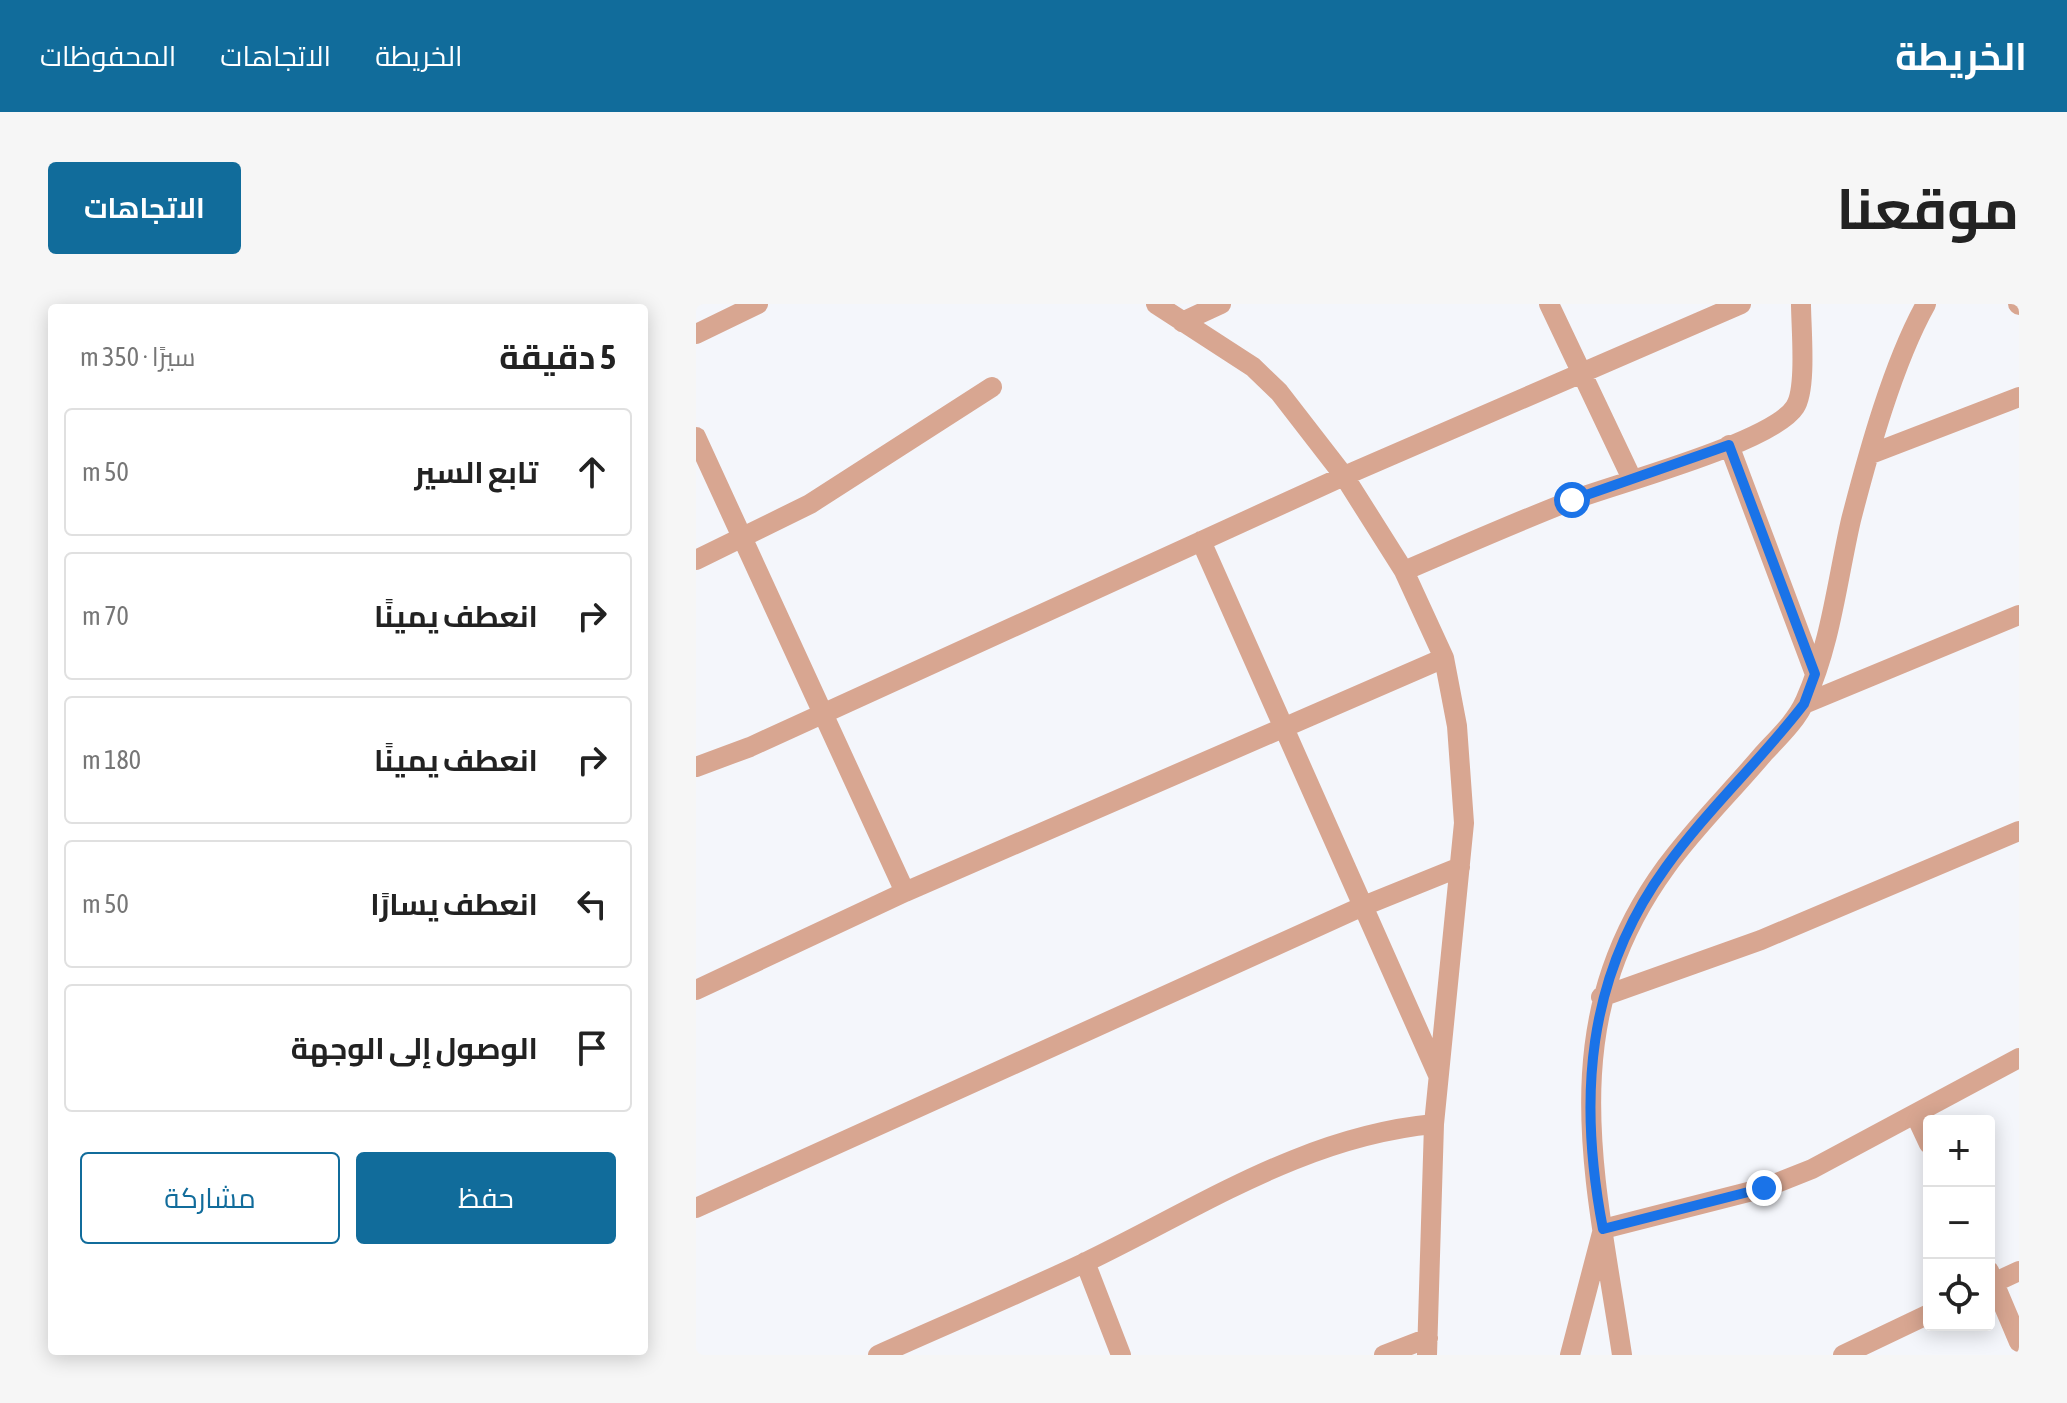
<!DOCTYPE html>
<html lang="ar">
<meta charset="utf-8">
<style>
:root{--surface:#fff;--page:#f6f6f6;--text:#222;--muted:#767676;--line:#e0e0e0;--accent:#116c9b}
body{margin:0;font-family:"Asap Condensed",Cairo,sans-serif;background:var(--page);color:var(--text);direction:rtl}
.controls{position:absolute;right:24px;bottom:24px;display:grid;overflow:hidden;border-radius:8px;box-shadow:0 4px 20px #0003}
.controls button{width:72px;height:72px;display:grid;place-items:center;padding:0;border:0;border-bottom:2px solid var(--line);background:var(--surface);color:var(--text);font:40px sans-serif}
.stop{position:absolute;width:24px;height:24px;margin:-18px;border:6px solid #1a73e8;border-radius:50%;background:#fff}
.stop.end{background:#1a73e8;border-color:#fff;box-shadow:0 2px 8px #0008}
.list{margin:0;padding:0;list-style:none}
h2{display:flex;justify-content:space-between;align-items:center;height:104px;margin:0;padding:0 32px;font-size:34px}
h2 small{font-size:26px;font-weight:400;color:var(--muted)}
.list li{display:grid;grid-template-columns:52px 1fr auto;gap:24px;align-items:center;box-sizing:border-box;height:128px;margin:0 16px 16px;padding:0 16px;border:2px solid var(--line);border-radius:8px}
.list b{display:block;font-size:30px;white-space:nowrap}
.list em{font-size:26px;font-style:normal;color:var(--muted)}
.actions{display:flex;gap:16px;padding:24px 32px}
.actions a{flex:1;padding:18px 0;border:2px solid var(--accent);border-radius:8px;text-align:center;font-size:28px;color:var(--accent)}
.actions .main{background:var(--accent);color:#fff}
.icon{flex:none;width:44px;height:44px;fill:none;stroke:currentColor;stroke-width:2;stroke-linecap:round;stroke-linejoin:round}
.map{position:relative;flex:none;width:1323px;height:1051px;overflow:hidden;direction:ltr;border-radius:8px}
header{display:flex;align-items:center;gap:48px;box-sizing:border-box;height:112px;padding:0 40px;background:var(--accent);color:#fff}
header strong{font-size:38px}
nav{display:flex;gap:44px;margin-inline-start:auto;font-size:28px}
.intro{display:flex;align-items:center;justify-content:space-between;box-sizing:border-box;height:192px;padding:0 48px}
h1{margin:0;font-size:56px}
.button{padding:20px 36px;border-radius:8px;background:var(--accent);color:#fff;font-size:28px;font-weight:700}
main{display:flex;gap:48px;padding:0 48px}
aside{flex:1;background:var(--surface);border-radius:8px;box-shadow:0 4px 20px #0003}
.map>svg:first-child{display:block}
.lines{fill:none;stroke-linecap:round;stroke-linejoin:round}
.street{stroke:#d8a691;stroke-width:20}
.route{stroke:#1a73e8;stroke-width:10}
</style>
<header>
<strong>الخريطة</strong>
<nav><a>الخريطة</a><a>الاتجاهات</a><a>المحفوظات</a></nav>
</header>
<div class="intro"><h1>موقعنا</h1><a class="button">الاتجاهات</a></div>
<main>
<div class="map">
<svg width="1323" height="1051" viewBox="0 0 1323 1051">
<rect width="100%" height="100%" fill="#f4f6fb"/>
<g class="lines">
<path class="street" d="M 460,0 L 557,63 L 583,88 L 648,172 L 708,267 L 748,354 L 761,422 L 768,519 L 738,820 L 731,1051
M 853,0 L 936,175
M 1322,0 L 1323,1
M 486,18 L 525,0
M 0,30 L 62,0
M 0,133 L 209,588
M 1033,141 L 1119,370
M 1175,150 L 1323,93
M 505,237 L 742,771
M 0,256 L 114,200 L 296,83
M 708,267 C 764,243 820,218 877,196 C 922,179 1077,138 1099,103 C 1111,85 1105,23 1105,0
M 1108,400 L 1323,311
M 0,463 L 54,443 L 648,172 L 1045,0
M 0,686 L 209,588 L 748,354
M 905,693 L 1065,636 L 1323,527
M 1219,810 L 1233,840
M 0,904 L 665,603 L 764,563
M 389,958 L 425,1051
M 1293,967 L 1323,1038
M 1293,981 L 1323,967
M 182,1051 C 251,1020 320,991 388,959 C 503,904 608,832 738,820
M 688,1051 L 732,1034
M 874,1051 L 907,925 L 1068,884 L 1116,865 L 1323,754
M 926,1051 C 900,875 855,721 970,563 C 999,523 1036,487 1068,449 C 1082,434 1101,416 1109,397 C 1135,339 1141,277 1155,216 C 1172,150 1197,59 1230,0
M 1147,1051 L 1233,1010"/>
</g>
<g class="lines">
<path class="route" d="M 876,196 L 1033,141 L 1119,370 L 1108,400 C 1065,456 1011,506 970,563 C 890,673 882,796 907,925 L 1068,884"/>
</g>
</svg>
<div class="controls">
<button>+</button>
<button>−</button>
<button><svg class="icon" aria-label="locate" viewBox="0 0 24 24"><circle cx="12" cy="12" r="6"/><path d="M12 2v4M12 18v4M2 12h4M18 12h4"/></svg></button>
</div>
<div class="stop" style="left:876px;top:196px"></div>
<div class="stop end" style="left:1068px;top:884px"></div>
</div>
<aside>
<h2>5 دقيقة<small>سيرًا · 350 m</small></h2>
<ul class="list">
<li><svg class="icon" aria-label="ahead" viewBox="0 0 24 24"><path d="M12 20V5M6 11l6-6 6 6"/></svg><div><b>تابع السير</b></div><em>50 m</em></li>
<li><svg class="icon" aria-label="right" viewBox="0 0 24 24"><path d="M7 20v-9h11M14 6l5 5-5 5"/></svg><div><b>انعطف يمينًا</b></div><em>70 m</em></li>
<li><svg class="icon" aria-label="right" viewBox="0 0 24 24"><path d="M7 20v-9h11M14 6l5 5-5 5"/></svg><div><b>انعطف يمينًا</b></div><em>180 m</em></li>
<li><svg class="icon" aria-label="left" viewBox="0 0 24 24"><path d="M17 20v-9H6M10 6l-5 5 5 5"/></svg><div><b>انعطف يسارًا</b></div><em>50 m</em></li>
<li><svg class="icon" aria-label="arrive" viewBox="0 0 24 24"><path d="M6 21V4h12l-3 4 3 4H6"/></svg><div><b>الوصول إلى الوجهة</b></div></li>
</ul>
<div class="actions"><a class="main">حفظ</a><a>مشاركة</a></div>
</aside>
</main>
